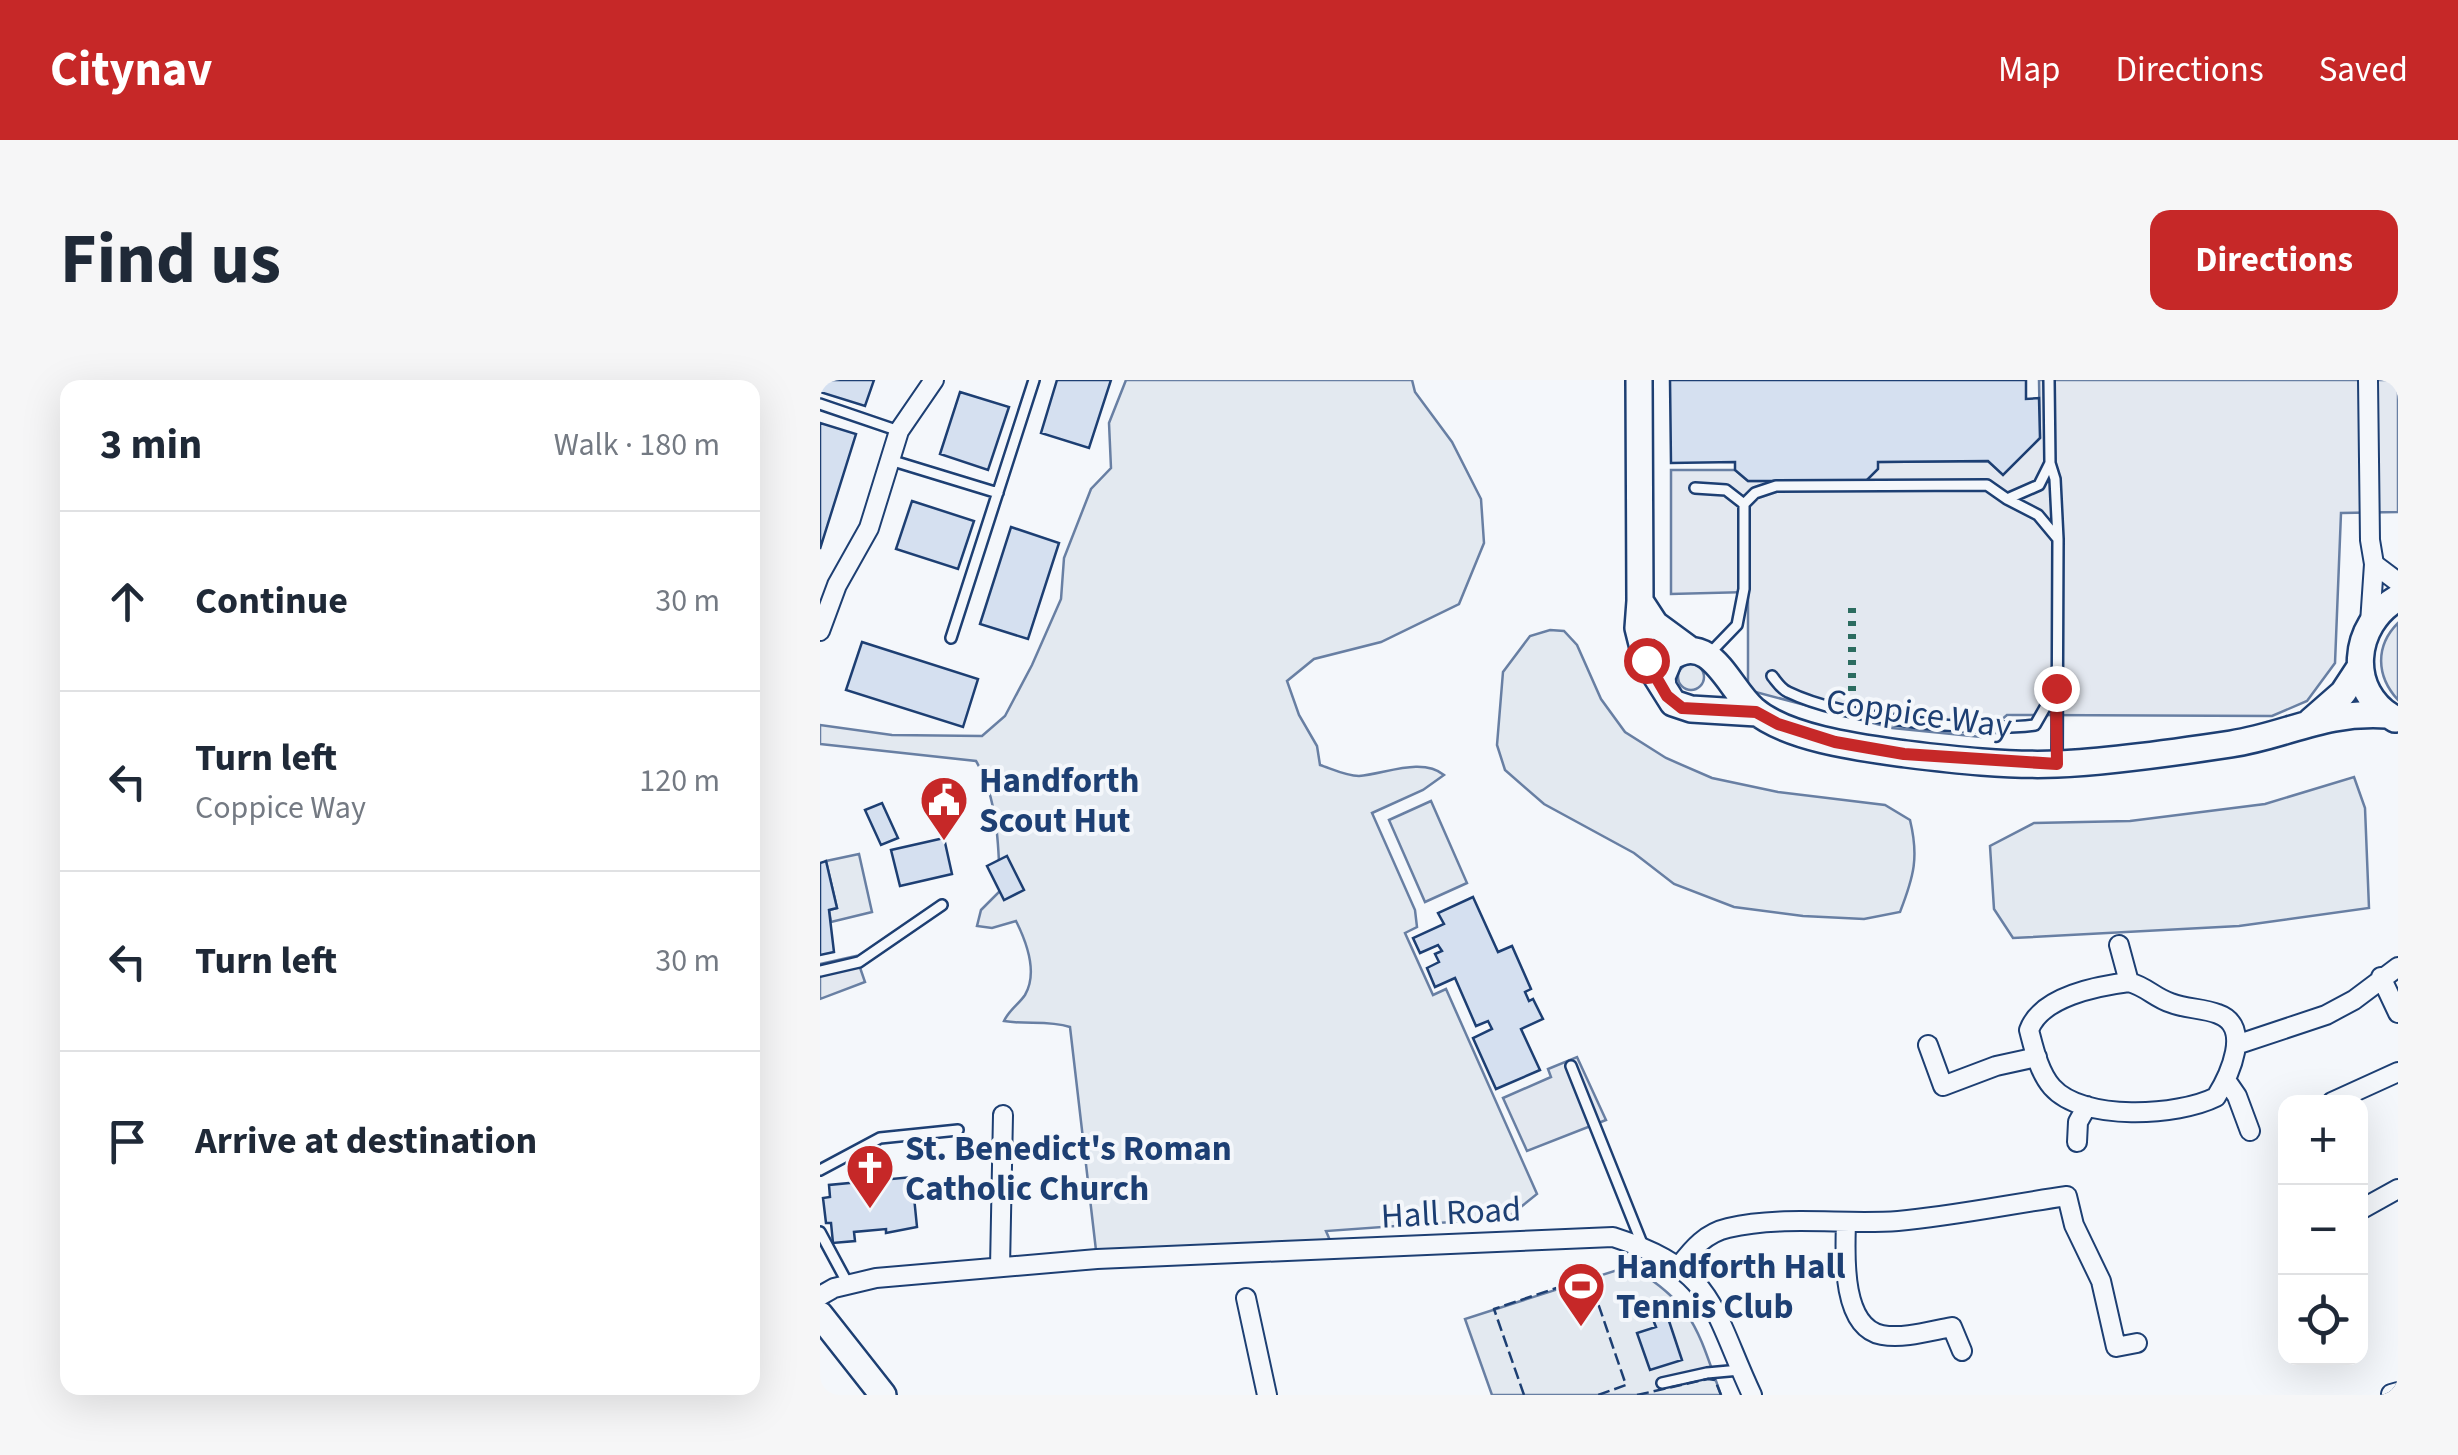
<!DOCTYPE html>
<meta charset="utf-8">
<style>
:root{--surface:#fff;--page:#f6f6f7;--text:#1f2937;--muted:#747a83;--line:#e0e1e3;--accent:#c62828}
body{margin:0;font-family:"Source Sans 3",sans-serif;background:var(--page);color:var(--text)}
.controls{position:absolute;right:30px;bottom:30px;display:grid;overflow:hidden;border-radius:20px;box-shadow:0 10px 40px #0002}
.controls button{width:90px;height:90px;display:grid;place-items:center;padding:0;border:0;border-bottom:2px solid var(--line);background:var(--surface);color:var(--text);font:50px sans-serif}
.stop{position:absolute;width:30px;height:30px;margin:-22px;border:8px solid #c62828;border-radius:50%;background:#fff}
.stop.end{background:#c62828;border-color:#fff;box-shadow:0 2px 10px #0008}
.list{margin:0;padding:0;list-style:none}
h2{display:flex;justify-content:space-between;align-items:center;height:130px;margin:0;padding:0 40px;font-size:42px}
h2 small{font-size:32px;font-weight:400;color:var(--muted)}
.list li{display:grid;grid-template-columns:65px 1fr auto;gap:30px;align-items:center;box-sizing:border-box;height:180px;padding:0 40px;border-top:2px solid var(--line)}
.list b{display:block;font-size:38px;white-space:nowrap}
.list p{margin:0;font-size:32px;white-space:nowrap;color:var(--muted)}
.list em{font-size:32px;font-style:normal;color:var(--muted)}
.icon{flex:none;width:55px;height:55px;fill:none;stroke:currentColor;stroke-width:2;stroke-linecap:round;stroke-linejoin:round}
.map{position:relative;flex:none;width:1578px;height:1015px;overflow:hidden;border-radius:20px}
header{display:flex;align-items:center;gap:60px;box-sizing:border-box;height:140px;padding:0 50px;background:var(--accent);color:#fff}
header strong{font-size:48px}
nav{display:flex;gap:55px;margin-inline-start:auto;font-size:35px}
.intro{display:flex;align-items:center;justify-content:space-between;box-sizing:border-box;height:240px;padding:0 60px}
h1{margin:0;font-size:70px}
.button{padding:25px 45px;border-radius:20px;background:var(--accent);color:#fff;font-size:35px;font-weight:700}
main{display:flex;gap:60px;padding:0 60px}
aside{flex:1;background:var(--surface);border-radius:20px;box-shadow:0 10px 40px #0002}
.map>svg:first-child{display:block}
.green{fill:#e3e9f0;stroke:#687fa3;stroke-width:2.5}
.parking{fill:#e3e8f0;stroke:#687fa3;stroke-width:2.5}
.building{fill:#d5e0f0;stroke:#1d3f73;stroke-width:2.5}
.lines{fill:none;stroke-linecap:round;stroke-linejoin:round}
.lane-casing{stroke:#1d3f73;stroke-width:14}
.street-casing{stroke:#1d3f73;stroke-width:22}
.secondary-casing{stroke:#1d3f73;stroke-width:30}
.lane{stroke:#f4f7fb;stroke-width:9}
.street{stroke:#f4f7fb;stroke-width:18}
.secondary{stroke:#f4f7fb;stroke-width:25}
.hedge{stroke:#2c6c60;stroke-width:8;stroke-dasharray:5 8;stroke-linecap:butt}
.fence{stroke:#1d3f73;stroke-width:2.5;stroke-dasharray:12 5;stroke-linecap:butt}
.route{stroke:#c62828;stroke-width:12}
.labels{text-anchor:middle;stroke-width:8;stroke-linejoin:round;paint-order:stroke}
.street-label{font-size:35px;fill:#1d3f73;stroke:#f4f7fb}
.poi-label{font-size:35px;font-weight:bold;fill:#1d3f73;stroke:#f4f7fb;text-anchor:start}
</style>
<header>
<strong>Citynav</strong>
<nav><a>Map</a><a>Directions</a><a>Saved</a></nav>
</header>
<div class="intro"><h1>Find us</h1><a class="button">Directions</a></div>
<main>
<aside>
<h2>3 min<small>Walk · 180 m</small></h2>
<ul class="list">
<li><svg class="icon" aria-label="ahead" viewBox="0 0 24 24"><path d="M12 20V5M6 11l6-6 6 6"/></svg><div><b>Continue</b></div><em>30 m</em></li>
<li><svg class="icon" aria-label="left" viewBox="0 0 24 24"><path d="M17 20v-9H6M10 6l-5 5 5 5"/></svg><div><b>Turn left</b><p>Coppice Way</p></div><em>120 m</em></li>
<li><svg class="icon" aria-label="left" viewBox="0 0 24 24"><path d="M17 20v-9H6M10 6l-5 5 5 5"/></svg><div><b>Turn left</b></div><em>30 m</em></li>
<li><svg class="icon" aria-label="arrive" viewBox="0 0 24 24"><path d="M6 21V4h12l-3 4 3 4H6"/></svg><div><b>Arrive at destination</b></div></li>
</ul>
</aside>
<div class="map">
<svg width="1578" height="1015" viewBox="0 0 1578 1015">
<rect width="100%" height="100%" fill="#f4f7fb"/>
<path class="green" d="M 306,0 L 592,0 L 595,12 L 632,62 L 661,119 L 664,163 L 639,224 L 561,262 L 494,279 L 467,301 L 479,335 L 497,366 L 500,385 C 512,389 526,396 539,396 C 565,394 602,377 624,395 L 603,410 L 552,433 L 595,530 L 597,547 L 585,553 L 613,615 L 626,609 L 717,814 L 687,838 L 506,851 L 512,865 L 277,879 L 250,647 C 227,640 207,645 184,641 C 189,630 199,624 205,615 C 218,593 206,561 196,541 L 172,548 L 157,546 L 161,530 L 180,511 C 179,469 178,418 156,381 L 0,364 L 0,345 L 72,355 L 162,356 L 185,336 L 212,285 L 241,219 L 244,178 L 271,109 L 291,88 L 289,43 Z
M 1578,243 L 1578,320 C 1556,296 1555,266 1578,243 Z
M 730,250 L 744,251 L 757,265 L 781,319 L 805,352 L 846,378 L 892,398 L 958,412 L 1065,425 L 1090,440 C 1099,477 1094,496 1080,532 L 1044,539 L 983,536 L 914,527 L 854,504 L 814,473 L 724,424 L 685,390 L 677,365 L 683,292 L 710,256 Z
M858 297a13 13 0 1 1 26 0a13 13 0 1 1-26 0Z
M 1534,397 L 1545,428 L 1549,528 L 1419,546 L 1193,558 L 1174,529 L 1170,466 L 1214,443 L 1310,441 L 1445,424 Z
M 611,421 L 647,503 L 605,522 L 569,440 Z
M 39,474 L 52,532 L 11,542 L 9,530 L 17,528 L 6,481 Z
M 810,886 C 874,924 877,948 901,1015 L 672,1015 L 645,939 Z"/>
<path class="parking" d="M 1219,0 L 1578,0 L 1578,132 L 1521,133 L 1515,283 L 1487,321 L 1452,336 L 1187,335 L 1161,357 L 1072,348 L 928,310 L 928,212 L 851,214 L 851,90 L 915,90 L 928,101 L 1045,101 L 1058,82 L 1168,81 L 1183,94 L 1220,58 Z
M 36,576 L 45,602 L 0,619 L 0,584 Z
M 757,677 L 786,740 L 707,771 L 683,718 L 731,697 L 728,689 Z"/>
<path class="building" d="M 0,0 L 54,0 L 45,26 L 0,12 Z
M 237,0 L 291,0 L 269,68 L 221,53 Z
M 850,0 L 1206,0 L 1206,19 L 1219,18 L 1220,58 L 1183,95 L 1168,81 L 1058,82 L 1058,89 L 1046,101 L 928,101 L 915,90 L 915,82 L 851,83 Z
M 140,12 L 189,27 L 168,90 L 120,74 Z
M 0,43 L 36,54 L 0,169 Z
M 92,121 L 154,141 L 138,189 L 76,169 Z
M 191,147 L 239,163 L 208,259 L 160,244 Z
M 42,262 L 158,299 L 143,347 L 26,310 Z
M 62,423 L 78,458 L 61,465 L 45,430 Z
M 124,458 L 132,494 L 80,506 L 71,470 Z
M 187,476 L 204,510 L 184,520 L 167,486 Z
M 6,481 L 17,528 L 9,530 L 14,572 L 0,575 L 0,483 Z
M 653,517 L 678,572 L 692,566 L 711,609 L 705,612 L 709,621 L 713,619 L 723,639 L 701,649 L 720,690 L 676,709 L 653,658 L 672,649 L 668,641 L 656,646 L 635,598 L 615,607 L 607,588 L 619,582 L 615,574 L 622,571 L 618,565 L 600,573 L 593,558 L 624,544 L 618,533 Z
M 92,797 L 97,847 L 66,853 L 66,849 L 34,852 L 35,861 L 13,863 L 11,843 L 6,843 L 3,818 L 10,817 L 9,805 Z
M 846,932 L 862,980 L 830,990 L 817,953 L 836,947 L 832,937 Z"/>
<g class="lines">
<g class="lane-casing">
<path id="lane" d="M 1229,0 L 1230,83 L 1235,99 L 1238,159 L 1237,382
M 0,24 L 79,51
M 70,80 L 178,113
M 875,108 L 906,110 L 924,124
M 1187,119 L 1218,135 L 1238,159
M 131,258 L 214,0
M 891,272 L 917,245 L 924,209 L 924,124 L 935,113 L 956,106 L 1167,105 L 1187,119 L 1219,105 L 1230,83
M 952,296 C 957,302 961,309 968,312 C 1024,339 1154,353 1215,345 L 1235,310
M 0,591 L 39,582 L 122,525
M 751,686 L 823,866
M 0,790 L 60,758 L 138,750
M 0,852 L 28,904
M 842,1003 L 887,993 L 920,990"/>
</g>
<g class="street-casing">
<path id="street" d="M 1548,0 L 1550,160 L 1554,184 L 1550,243
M 1554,184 L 1578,202
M 0,251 L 17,205 L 49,148 L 79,51 L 114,0
M 1299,565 L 1309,602
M 1561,597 L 1578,633
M 1309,602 C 1327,607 1335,618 1351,623 C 1366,629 1383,628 1398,634 C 1433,646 1409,696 1396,717 C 1358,736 1263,742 1232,707 C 1219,692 1214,669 1209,650 C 1221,617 1277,606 1309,602 Z
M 1108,665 L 1123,706 L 1176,686 L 1217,677
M 1416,665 L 1506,635 L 1534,620 L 1578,587
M 1406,700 L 1417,716 L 1430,751
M 1512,722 L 1578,692
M 1257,762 L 1258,742 L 1267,726
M 1540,830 L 1578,809
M 1026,843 C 1025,874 1021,947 1062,955 C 1084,959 1110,951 1132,947 L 1142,971
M 860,885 C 873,868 886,853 908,848 C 962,835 1023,845 1078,841 C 1134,836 1191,824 1247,816 L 1254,845 L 1281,901 L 1296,967 L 1317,963
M 180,887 L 183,735
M 0,916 L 14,908 L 56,898 L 277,879 L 793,857 C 896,890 891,927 932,1015
M 426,918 L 447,1015
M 1571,1014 L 1578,1012"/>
</g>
<g class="secondary-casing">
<path id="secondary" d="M 819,0 L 820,221 L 818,248 L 826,280 L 853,323 L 871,329 L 937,333
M 820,221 L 835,244 L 869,269
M 843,307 L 842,297 L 850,278 C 891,250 908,308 934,330 C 968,359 1043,368 1086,374 C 1135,380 1188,386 1237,384 C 1290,382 1358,372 1411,364 C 1469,355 1502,331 1567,335
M 1575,339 C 1525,312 1532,244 1578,218
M 1491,341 L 1523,313 L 1540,287
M 0,935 L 63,1015"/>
</g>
<use href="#lane" class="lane"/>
<use href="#street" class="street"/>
<use href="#secondary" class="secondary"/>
<path class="hedge" d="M 1032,228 L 1032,312"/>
<path class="fence" d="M 704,1015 L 674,929 L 769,897 L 806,1005 L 778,1015
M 817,1015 L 888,999 L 895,1000 L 901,1015"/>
</g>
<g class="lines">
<path class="route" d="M 826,280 L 847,316 L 862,328 L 936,332 L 958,344 L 1015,362 L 1084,374 L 1237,384 L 1236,308"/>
</g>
<defs>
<g id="civic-pin" transform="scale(2.5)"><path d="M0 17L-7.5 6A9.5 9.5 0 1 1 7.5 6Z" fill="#c62828" stroke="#f4f7fb"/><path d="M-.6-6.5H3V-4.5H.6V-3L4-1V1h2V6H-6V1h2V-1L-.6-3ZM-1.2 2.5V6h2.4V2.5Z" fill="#fff"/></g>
<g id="church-pin" transform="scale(2.5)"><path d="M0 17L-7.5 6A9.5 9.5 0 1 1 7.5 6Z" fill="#c62828" stroke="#f4f7fb"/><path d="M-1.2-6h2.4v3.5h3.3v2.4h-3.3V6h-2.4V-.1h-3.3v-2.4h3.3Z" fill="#fff"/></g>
<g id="stadium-pin" transform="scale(2.5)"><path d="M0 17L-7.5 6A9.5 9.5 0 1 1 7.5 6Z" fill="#c62828" stroke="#f4f7fb"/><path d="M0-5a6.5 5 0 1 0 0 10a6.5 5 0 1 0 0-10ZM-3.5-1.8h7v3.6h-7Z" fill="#fff"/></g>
</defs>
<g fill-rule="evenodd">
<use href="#civic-pin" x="124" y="420"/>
<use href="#church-pin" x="50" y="788"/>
<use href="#stadium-pin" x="761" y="906"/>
</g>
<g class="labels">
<g class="street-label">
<text transform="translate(1099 333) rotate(8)" y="12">Coppice Way</text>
<text transform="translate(631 832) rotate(-3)" y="12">Hall Road</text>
</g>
<g class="poi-label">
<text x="159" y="412">Handforth<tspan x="159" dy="40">Scout Hut</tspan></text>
<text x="85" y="780">St. Benedict's Roman<tspan x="85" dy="40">Catholic Church</tspan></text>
<text x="796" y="898">Handforth Hall<tspan x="796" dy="40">Tennis Club</tspan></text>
</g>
</g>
</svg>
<div class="controls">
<button>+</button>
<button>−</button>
<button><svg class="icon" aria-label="locate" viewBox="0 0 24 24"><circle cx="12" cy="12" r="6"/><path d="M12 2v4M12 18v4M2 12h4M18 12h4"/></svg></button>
</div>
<div class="stop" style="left:826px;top:280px"></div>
<div class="stop end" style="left:1236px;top:308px"></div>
</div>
</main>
